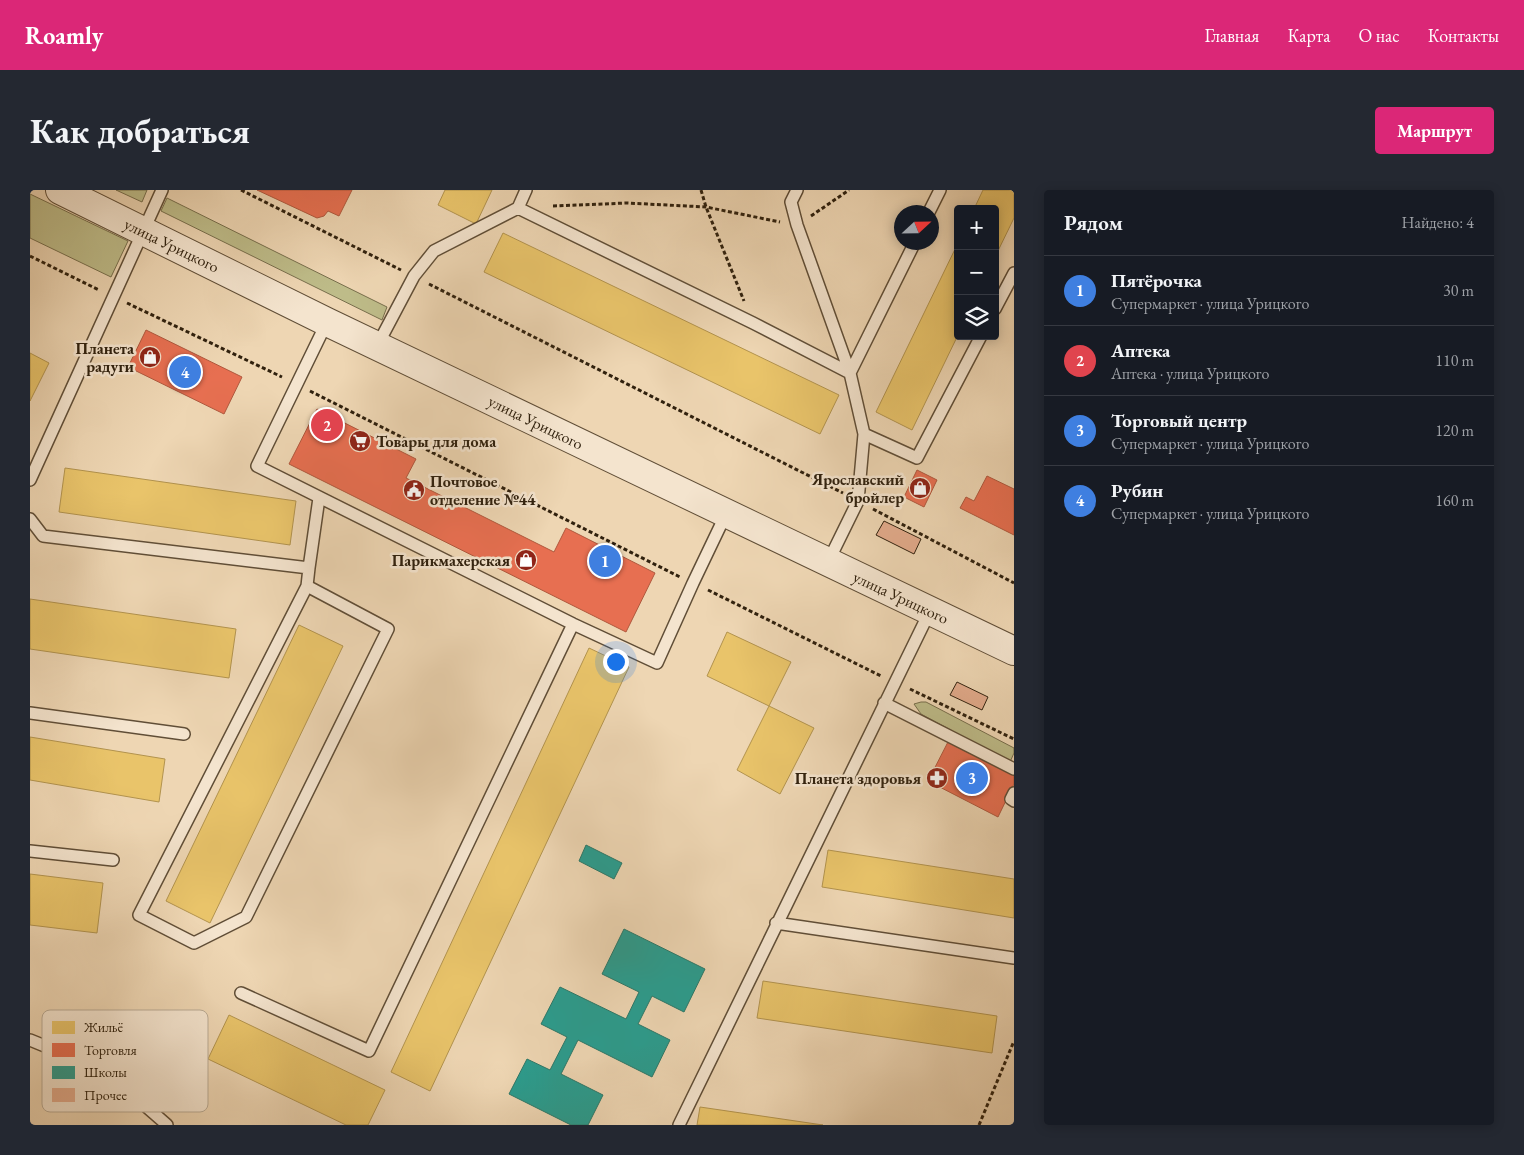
<!DOCTYPE html>
<html lang="ru">
<meta charset="utf-8">
<style>
:root{--surface:#171b24;--page:#242831;--text:#f1f3f6;--muted:#9ea1a6;--line:#363941;--accent:#db2777}
body{margin:0;font-family:"EB Garamond",serif;background:var(--page);color:var(--text)}
.controls{position:absolute;right:15px;top:15px;display:grid;overflow:hidden;border-radius:5px;box-shadow:0 2px 12px #0003}
.controls button{width:45px;height:45px;display:grid;place-items:center;padding:0;border:0;border-bottom:1px solid var(--line);background:var(--surface);color:var(--text);font:25px sans-serif}
.compass{position:absolute;left:864px;top:15px;width:45px;height:45px;border-radius:50%;background:var(--surface);box-shadow:0 2px 12px #0003;rotate:68deg}
.you{position:absolute;left:585px;top:471px;width:18px;height:18px;margin:-12px;border:4px solid #fff;border-radius:50%;background:#1a73e8;box-shadow:0 0 0 8px #1a73e833}
.badge{display:grid;place-items:center;width:32px;height:32px;border-radius:50%;background:var(--accent);color:#fff;font-size:16px;font-weight:700}
.pin{position:absolute;translate:-50% -50%;border:2px solid #fff;box-shadow:0 1px 5px #0006}
.list{margin:0;padding:0;list-style:none}
h2{display:flex;justify-content:space-between;align-items:center;height:65px;margin:0;padding:0 20px;font-size:21px}
h2 small{font-size:16px;font-weight:400;color:var(--muted)}
.list li{display:grid;grid-template-columns:32px 1fr auto;gap:15px;align-items:center;box-sizing:border-box;height:70px;padding:0 20px;border-top:1px solid var(--line)}
.list b{display:block;font-size:19px;white-space:nowrap}
.list p{margin:0;font-size:16px;white-space:nowrap;color:var(--muted)}
.list em{font-size:16px;font-style:normal;color:var(--muted)}
.icon{flex:none;width:28px;height:28px;fill:none;stroke:currentColor;stroke-width:2;stroke-linecap:round;stroke-linejoin:round}
.map{position:relative;flex:none;width:984px;height:935px;overflow:hidden;border-radius:5px}
header{display:flex;align-items:center;gap:30px;box-sizing:border-box;height:70px;padding:0 25px;background:var(--accent);color:#fff}
header strong{font-size:24px}
nav{display:flex;gap:28px;margin-inline-start:auto;font-size:18px}
.intro{display:flex;align-items:center;justify-content:space-between;box-sizing:border-box;height:120px;padding:0 30px}
h1{margin:0;font-size:35px}
.button{padding:12px 22px;border-radius:5px;background:var(--accent);color:#fff;font-size:18px;font-weight:700}
main{display:flex;gap:30px;padding:0 30px}
aside{flex:1;background:var(--surface);border-radius:5px;box-shadow:0 2px 12px #0003}
.map>svg:first-child{display:block}
.green{fill:#bebc89;stroke:#776e4c}
.homes{fill:#e9c46a;stroke:#b2934e}
.shops{fill:#e76f51;stroke:#b0583d}
.schools{fill:#2a9d8f;stroke:#2c7868}
.building{fill:#e4ac8d;stroke:#30210e}
.lines{fill:none;stroke-linecap:round;stroke-linejoin:round}
.service-casing{stroke:#604e37;stroke-width:14}
.tertiary-casing{stroke:#604e37;stroke-width:30}
.path{stroke:#30210e;stroke-width:3;stroke-dasharray:4 2.5;stroke-linecap:butt}
.service{stroke:#f4e4ce;stroke-width:11}
.tertiary{stroke:#f4e4ce;stroke-width:28}
.labels{text-anchor:middle;stroke-width:5;stroke-linejoin:round;paint-order:stroke}
.street-label{font-size:16px;fill:#30210e;stroke:#f4e4ce}
.poi-label{font-size:16px;font-weight:bold;fill:#30210e;stroke:#f4e4ce;text-anchor:end}
.key{fill:#f4e4ce;stroke:#b9aa94;stroke-width:1}
.key-label{font-size:14px;fill:#30210e}
</style>
<header>
<strong>Roamly</strong>
<nav><a>Главная</a><a>Карта</a><a>О нас</a><a>Контакты</a></nav>
</header>
<div class="intro"><h1>Как добраться</h1><a class="button">Маршрут</a></div>
<main>
<div class="map">
<svg width="984" height="935" viewBox="0 0 984 935">
<rect width="100%" height="100%" fill="#eed6b3"/>
<filter id="stains"><feTurbulence type="fractalNoise" baseFrequency=".004" numOctaves="4"/><feColorMatrix values="0 0 0 0 .2 0 0 0 0 .09 0 0 0 0 .02 0 0 0 .5 -.17"/></filter>
<radialGradient id="worn" r=".72"><stop offset=".6" stop-color="#630" stop-opacity="0"/><stop offset="1" stop-color="#630" stop-opacity=".3"/></radialGradient>
<path class="green" d="M 86,0 L 117,0 L 112,12 Z
M 0,4 L 98,51 L 81,87 L 0,48 Z
M 137,8 L 357,117 L 352,130 L 131,21 Z
M 891,512 L 896,512 L 984,558 L 984,563 L 980,572 L 891,524 L 884,514 Z"/>
<path class="homes" d="M 415,0 L 462,0 L 446,34 L 408,15 Z
M 953,0 L 984,0 L 984,28 L 965,67 L 965,19 L 944,19 Z
M 473,43 L 809,205 L 790,244 L 454,82 Z
M 928,53 L 928,145 L 882,240 L 846,222 Z
M 0,163 L 19,173 L 0,211 Z
M 35,278 L 266,311 L 260,355 L 29,322 Z
M 0,409 L 206,439 L 199,488 L 0,459 Z
M 269,435 L 313,456 L 180,733 L 136,711 Z
M 697,442 L 761,472 L 739,516 L 677,486 Z
M 559,458 L 599,477 L 400,901 L 361,882 Z
M 739,516 L 784,538 L 750,604 L 707,580 Z
M 0,547 L 135,569 L 129,612 L 0,590 Z
M 798,660 L 984,689 L 984,728 L 792,697 Z
M 0,684 L 73,693 L 67,743 L 0,735 Z
M 733,791 L 967,826 L 962,863 L 727,828 Z
M 199,825 L 355,900 L 338,935 L 316,935 L 178,869 Z
M 670,917 L 793,935 L 667,935 Z"/>
<path class="shops" d="M 227,0 L 322,0 L 309,26 L 298,21 L 294,26 L 287,28 Z
M 116,140 L 212,187 L 194,224 L 98,177 Z
M 287,219 L 386,269 L 376,288 L 524,362 L 536,338 L 625,383 L 596,442 L 259,274 Z
M 887,280 L 907,290 L 894,317 L 874,307 Z
M 957,286 L 984,299 L 984,345 L 930,318 L 936,307 L 944,311 Z
M 919,550 L 984,584 L 984,594 L 968,627 L 898,591 Z"/>
<path class="schools" d="M 556,655 L 592,673 L 584,689 L 549,671 Z
M 594,739 L 675,779 L 654,822 L 622,806 L 608,834 L 640,850 L 622,887 L 548,850 L 531,884 L 573,905 L 558,935 L 541,935 L 479,904 L 497,869 L 520,880 L 537,847 L 511,834 L 530,797 L 596,829 L 609,802 L 572,784 Z"/>
<path class="building" d="M 854,331 L 891,349 L 884,364 L 846,345 Z
M 927,492 L 958,507 L 952,520 L 920,505 Z"/>
<g class="lines">
<g class="service-casing">
<path id="service" d="M 488,18 L 723,133 L 820,183 L 767,35 L 761,12 L 767,0
M 899,22 L 910,0
M 965,119 L 984,83
M 297,132 L 227,276 L 543,434 L 627,473 L 663,393 L 696,324
M 347,156 L 384,86 L 404,61 L 488,18 L 496,0
M 834,244 L 887,268 L 951,146
M 0,290 L 132,0
M 0,329 L 13,346 L 279,378 L 289,308
M 798,372 L 828,311 L 834,244 L 820,183 L 885,52
M 277,396 L 109,725 L 164,753 L 216,727 L 358,439 L 277,396 L 279,378
M 854,513 L 984,579
M 0,523 L 154,544
M 984,603 L 981,609 L 984,611
M 0,661 L 83,670
M 746,733 L 984,768
M 211,803 L 339,861 L 543,434
M 0,850 C 55,871 94,895 137,935
M 649,935 L 900,421"/>
</g>
<g class="tertiary-casing">
<path id="tertiary" d="M 30,0 L 297,132 L 984,461"/>
</g>
<path class="path" d="M 211,0 L 371,80
M 671,0 L 676,17 L 714,111
M 523,16 L 597,13 L 676,17 L 750,32
M 781,26 L 819,0
M 0,66 L 69,100
M 399,94 L 813,303
M 97,113 L 252,187
M 280,201 L 650,387
M 843,319 L 984,393
M 678,400 L 851,486
M 880,499 L 984,549
M 949,935 L 984,851"/>
<use href="#service" class="service"/>
<use href="#tertiary" class="tertiary"/>
</g>
<defs>
<g id="shop-disc" transform="scale(1.125)"><circle r="9.5" fill="#8f2418" stroke="#f4e4ce"/><path d="M-5-2.5h2.3a2.7 3.5 0 0 1 5.4 0H5L5.5 6h-11ZM-1.5-2.5h3a1.5 2.3 0 0 0-3 0Z" fill="#fff"/></g>
<g id="supermarket-disc" transform="scale(1.125)"><circle r="9.5" fill="#8f2418" stroke="#f4e4ce"/><path d="M-6-5.5h2.5l.6 2H6L4.5 2H-2.5L-4.4-4H-6ZM-1.5 3.2a1.3 1.3 0 1 0 .1 0ZM3 3.2a1.3 1.3 0 1 0 .1 0Z" fill="#fff"/></g>
<g id="civic-disc" transform="scale(1.125)"><circle r="9.5" fill="#8f2418" stroke="#f4e4ce"/><path d="M-.6-6.5H3V-4.5H.6V-3L4-1V1h2V6H-6V1h2V-1L-.6-3ZM-1.2 2.5V6h2.4V2.5Z" fill="#fff"/></g>
<g id="pharmacy-disc" transform="scale(1.125)"><circle r="9.5" fill="#8f2418" stroke="#f4e4ce"/><path d="M-2-6h4v4h4v4h-4v4h-4v-4h-4v-4h4Z" fill="#fff"/></g>
</defs>
<g fill-rule="evenodd">
<use href="#shop-disc" x="120" y="167"/>
<use href="#supermarket-disc" x="330" y="251"/>
<use href="#shop-disc" x="890" y="298"/>
<use href="#civic-disc" x="384" y="300"/>
<use href="#shop-disc" x="496" y="370"/>
<use href="#pharmacy-disc" x="907" y="588"/>
</g>
<g class="labels">
<g class="street-label">
<text transform="translate(142 55) rotate(26)" y="6">улица Урицкого</text>
<text transform="translate(506 232) rotate(26)" y="6">улица Урицкого</text>
<text transform="translate(871 407) rotate(25)" y="6">улица Урицкого</text>
</g>
<g class="poi-label">
<text x="104" y="164">Планета<tspan x="104" dy="18">радуги</tspan></text>
<text x="346" y="257" text-anchor="start">Товары для дома</text>
<text x="874" y="295">Ярославский<tspan x="874" dy="18">бройлер</tspan></text>
<text x="400" y="297" text-anchor="start">Почтовое<tspan x="400" dy="18">отделение №44</tspan></text>
<text x="480" y="376">Парикмахерская</text>
<text x="891" y="594">Планета здоровья</text>
</g>
</g>
<rect x="12" y="820" width="166" height="102" rx="8" class="key"/>
<rect x="22" y="831" width="23" height="13" fill="#e9c46a"/>
<rect x="22" y="853" width="23" height="14" fill="#e76f51"/>
<rect x="22" y="876" width="23" height="13" fill="#2a9d8f"/>
<rect x="22" y="898" width="23" height="14" fill="#e4ac8d"/>
<g class="key-label">
<text x="54" y="842">Жильё</text>
<text x="54" y="865">Торговля</text>
<text x="54" y="887">Школы</text>
<text x="54" y="910">Прочее</text>
</g>
<rect width="100%" height="100%" filter="url(#stains)"/>
<rect width="100%" height="100%" fill="url(#worn)"/>
</svg>
<div class="controls">
<button>+</button>
<button>−</button>
<button><svg class="icon" aria-label="layers" viewBox="0 0 24 24"><path d="M12 4l9 5-9 5-9-5zM3 14l9 5 9-5"/></svg></button>
</div>
<svg class="compass" viewBox="-18 -18 36 36"><path d="M0-13l5 13h-10z" fill="#e53935"/><path d="M0 13l5-13h-10z" fill="#9ea1a6"/></svg>
<div class="you"></div>
<div class="pin badge" style="left:575px;top:371px;background:#3f7fe0">1</div>
<div class="pin badge" style="left:297px;top:235px;background:#e0444e">2</div>
<div class="pin badge" style="left:942px;top:588px;background:#3f7fe0">3</div>
<div class="pin badge" style="left:155px;top:182px;background:#3f7fe0">4</div>
</div>
<aside>
<h2>Рядом<small>Найдено: 4</small></h2>
<ul class="list">
<li><span class="badge" style="background:#3f7fe0">1</span><div><b>Пятёрочка</b><p>Супермаркет · улица Урицкого</p></div><em>30 m</em></li>
<li><span class="badge" style="background:#e0444e">2</span><div><b>Аптека</b><p>Аптека · улица Урицкого</p></div><em>110 m</em></li>
<li><span class="badge" style="background:#3f7fe0">3</span><div><b>Торговый центр</b><p>Супермаркет · улица Урицкого</p></div><em>120 m</em></li>
<li><span class="badge" style="background:#3f7fe0">4</span><div><b>Рубин</b><p>Супермаркет · улица Урицкого</p></div><em>160 m</em></li>
</ul>
</aside>
</main>
